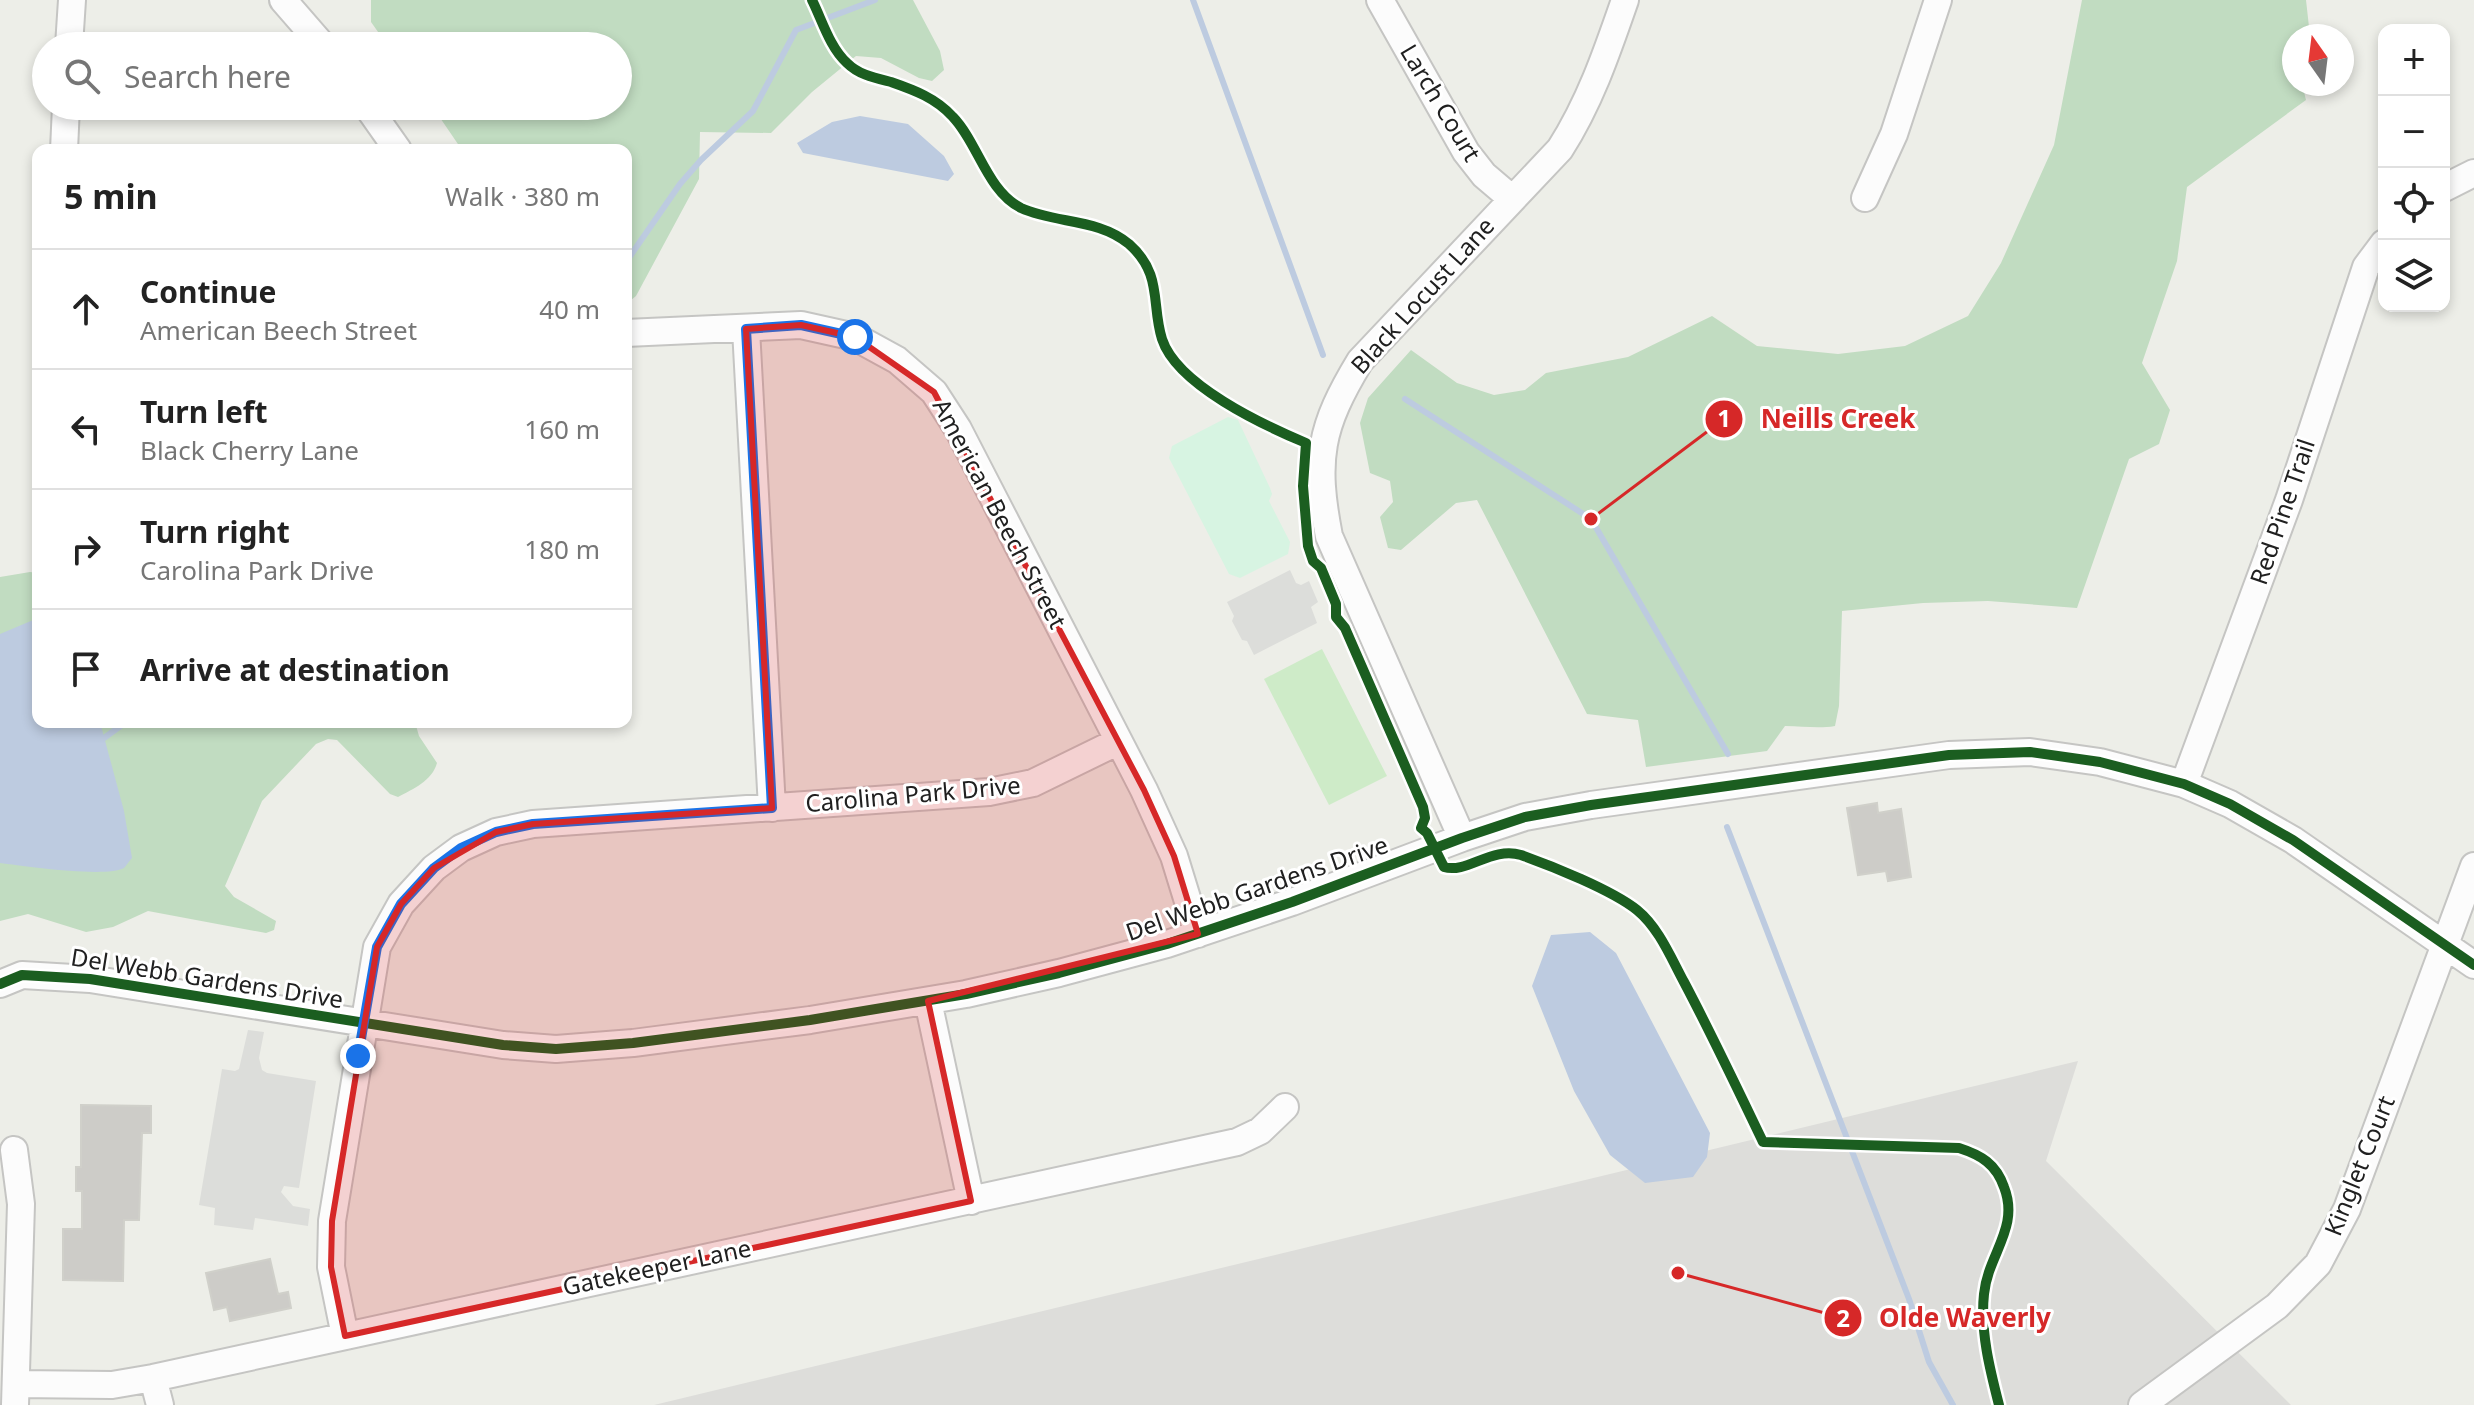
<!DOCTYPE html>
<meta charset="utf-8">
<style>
:root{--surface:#fff;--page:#f2f2f2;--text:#222;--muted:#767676;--line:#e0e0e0}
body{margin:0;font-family:"Noto Sans",sans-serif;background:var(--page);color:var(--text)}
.controls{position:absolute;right:24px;top:24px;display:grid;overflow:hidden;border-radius:16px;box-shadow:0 4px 12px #0003}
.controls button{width:72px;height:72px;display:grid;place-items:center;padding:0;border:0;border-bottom:2px solid var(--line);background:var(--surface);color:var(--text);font:40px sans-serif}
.compass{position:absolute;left:2282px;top:24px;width:72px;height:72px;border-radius:50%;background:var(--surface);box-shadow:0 4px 12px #0003;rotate:346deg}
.stop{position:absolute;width:24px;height:24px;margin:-18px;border:6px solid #1a73e8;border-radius:50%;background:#fff}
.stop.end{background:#1a73e8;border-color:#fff;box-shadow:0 2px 8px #0008}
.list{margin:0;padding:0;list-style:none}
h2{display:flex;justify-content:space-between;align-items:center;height:104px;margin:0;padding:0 32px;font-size:34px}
h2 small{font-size:26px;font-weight:400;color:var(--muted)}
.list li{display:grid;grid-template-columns:52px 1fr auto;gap:24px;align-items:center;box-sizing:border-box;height:120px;padding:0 32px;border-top:2px solid var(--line)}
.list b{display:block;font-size:30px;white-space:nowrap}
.list p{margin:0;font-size:26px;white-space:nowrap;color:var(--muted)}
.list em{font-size:26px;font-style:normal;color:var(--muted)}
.icon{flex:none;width:44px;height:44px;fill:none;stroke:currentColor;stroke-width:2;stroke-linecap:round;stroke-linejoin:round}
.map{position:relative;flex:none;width:2474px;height:1405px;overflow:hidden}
.search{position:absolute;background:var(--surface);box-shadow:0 4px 12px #0003;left:32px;top:32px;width:600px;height:88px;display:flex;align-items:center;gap:20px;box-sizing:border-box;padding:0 28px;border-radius:44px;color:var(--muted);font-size:30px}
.panel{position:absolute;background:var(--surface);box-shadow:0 4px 12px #0003;left:32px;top:144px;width:600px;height:584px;border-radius:16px}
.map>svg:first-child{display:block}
.residential{fill:#ddddda}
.grass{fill:#ceebc8}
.forest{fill:#c1dcc1}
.park{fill:#d7f4e2}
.parking{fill:#dcddda}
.water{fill:#bdcbe0}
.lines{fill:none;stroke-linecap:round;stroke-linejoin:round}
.stream{stroke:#bdcbe0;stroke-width:6}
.building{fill:#cdccc8;stroke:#d0d0ca;stroke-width:2}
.minor-casing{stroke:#c5c5c3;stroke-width:30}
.minor{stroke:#fcfcfc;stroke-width:26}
.cycleway-casing{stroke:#fff;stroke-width:15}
.cycleway{stroke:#1b5e20;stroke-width:10}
.route{stroke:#1a73e8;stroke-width:10}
.marked{fill:#d62828;fill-opacity:0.2;stroke:#d62828;stroke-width:6;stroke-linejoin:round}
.labels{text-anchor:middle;stroke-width:6;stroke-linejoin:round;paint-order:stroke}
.street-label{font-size:24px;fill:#202020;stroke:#fff}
.leader{fill:none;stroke:#d62828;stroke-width:3}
.callout-dot{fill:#d62828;stroke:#fff;stroke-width:3}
.mark-label{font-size:24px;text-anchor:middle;font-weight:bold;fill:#fff}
.callout-label{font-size:26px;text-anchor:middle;font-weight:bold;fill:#d62828;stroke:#fff;stroke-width:6;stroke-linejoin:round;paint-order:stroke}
</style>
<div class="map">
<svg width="2474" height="1405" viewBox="0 0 2474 1405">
<rect width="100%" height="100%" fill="#edeee8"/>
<path class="residential" d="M 2078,1061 L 2046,1161 L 2291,1405 L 654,1405 Z"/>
<path class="grass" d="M 1322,649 L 1387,776 L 1329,805 L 1264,679 Z"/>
<path class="forest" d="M 371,0 L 913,0 L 940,51 L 944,70 L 932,81 L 919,78 L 881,58 L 856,56 L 812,92 L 771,133 L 700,132 L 699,179 L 636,296 L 626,304 L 626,150 L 462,150 L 432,106 L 618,106 L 618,46 L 388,46 L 371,22 Z
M 2082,0 L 2306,0 L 2310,36 L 2294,36 L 2294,84 L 2302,84 L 2306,100 L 2187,187 L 2177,261 L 2142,363 L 2170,410 L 2159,444 L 2129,459 L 2077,608 L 1988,601 L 1923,603 L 1842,611 L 1839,706 L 1835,726 C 1818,729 1803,726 1785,726 L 1767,751 L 1646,767 L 1638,720 L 1587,714 L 1477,500 L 1456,503 L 1401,550 L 1388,548 L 1380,517 L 1393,502 L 1390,481 L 1370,473 L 1360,423 L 1368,398 L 1411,350 L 1457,383 L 1494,395 L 1525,390 L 1546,373 L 1628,357 L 1712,316 L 1757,346 L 1838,354 L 1905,346 L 1968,316 L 2001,263 L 2054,145 Z
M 30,572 L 38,573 L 38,722 L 415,722 L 419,736 L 437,763 C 432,781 413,789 398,797 L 390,794 L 337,740 L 328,739 L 316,744 L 262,801 L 225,886 L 234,897 L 276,921 L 274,930 L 266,933 L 148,911 L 113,927 L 86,932 L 28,914 L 0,921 L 0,577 Z"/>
<path class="park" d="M 1228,417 L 1238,420 L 1270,488 L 1272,494 L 1269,501 L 1290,542 L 1288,554 L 1240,578 L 1229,574 L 1169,458 L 1172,446 Z"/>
<path class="parking" d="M 1290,570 L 1296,583 L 1301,585 L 1309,581 L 1318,602 L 1311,607 L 1317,623 L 1254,655 L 1247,641 L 1242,640 L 1232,621 L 1234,616 L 1227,602 Z
M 248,1030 L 264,1032 L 259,1058 L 262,1070 L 267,1073 L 316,1081 L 299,1188 L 284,1186 L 281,1192 L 293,1206 L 310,1209 L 308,1226 L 255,1218 L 253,1230 L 214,1225 L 215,1208 L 199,1205 L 222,1069 L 235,1071 L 239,1069 Z"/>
<path class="water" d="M 860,116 L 908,124 L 944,156 L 954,174 L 948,181 L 803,153 L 797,143 L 832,122 Z
M 38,618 L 38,722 L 100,722 L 124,811 L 132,858 C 130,860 126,866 124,868 C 106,878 23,866 0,863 L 0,634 Z
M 1590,932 L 1616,953 L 1710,1133 L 1707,1157 L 1693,1177 L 1645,1183 L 1610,1155 L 1574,1091 L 1532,986 L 1551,935 Z"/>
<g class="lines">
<path class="stream" d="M 1193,0 L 1323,355
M 626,262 L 680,184 L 701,160 L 753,111 L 796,30 L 875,0
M 1405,399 L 1591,519 L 1728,754
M 97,739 L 104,738 L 126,722
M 1727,827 L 1909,1299 L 1929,1362 L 1953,1405"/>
</g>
<path class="building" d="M 1877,803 L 1878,813 L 1901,809 L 1911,877 L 1888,881 L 1886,871 L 1858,875 L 1847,808 Z
M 81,1105 L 151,1106 L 151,1133 L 142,1133 L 139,1220 L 124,1220 L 123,1281 L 63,1280 L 63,1229 L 82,1229 L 82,1191 L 76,1191 L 76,1167 L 81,1167 Z
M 270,1259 L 278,1294 L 288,1292 L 291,1308 L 230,1321 L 227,1307 L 214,1310 L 206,1273 Z"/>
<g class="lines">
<g class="minor-casing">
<path id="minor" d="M 283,0 L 323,46
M 1380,0 L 1466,152 L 1484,175 L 1511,198
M 69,46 L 72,0
M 367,106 L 398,150
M 64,150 L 66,106
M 2444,188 L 2474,173
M 1865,198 L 1894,134 L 1938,0
M 746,329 L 772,808
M 626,333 L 801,325 L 855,337 L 897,360 L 934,392 L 958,429 L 1144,790 L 1174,856 L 1198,934
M 2184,784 L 2289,500 L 2366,267 L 2384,243
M 1462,838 L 1329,536 C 1314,459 1320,427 1360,361 L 1560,149 C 1590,102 1607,52 1625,0
M 0,984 L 22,975 L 90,979 L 503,1045 L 556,1049 L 633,1043 L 810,1020 L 966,994 L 1059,973 L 1167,944 L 1292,902 L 1462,838 L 1525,817 L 1591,805 L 1949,755 L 2030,752 L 2100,762 L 2184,784 L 2230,804 L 2293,840 L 2474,965
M 928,1001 L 971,1201
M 14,1150 L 21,1204 L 15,1405
M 345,1336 L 331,1267 L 332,1221 L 377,947 L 401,904 L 434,868 L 461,848 L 496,832 L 533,824 L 989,792 L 1033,783 L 1117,742
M 153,1378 L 160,1405
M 16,1384 L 112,1385 L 153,1378 L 1237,1142 L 1260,1131 L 1285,1107
M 2142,1405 L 2277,1306 L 2318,1264 L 2347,1209 L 2474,866"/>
</g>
<use href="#minor" class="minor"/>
<g class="cycleway-casing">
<path id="cycleway" d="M 812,0 C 822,20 830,48 847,63 C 859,75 875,78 891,82 C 914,90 936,98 953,117 C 978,143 987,191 1021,208 C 1056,224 1098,218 1129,244 C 1163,274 1151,304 1162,339 C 1177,385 1263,425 1306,443 L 1303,486 L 1308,546 L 1313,561 L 1321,568 L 1336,604 L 1336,617 L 1345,628 L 1423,807 L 1425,818 L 1421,828 L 1427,833 L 1444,867 C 1467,874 1492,846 1521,855 C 1552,866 1612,890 1637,910 C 1659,928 1671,958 1684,982 C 1712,1035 1737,1088 1763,1142 L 1959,1148 C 1981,1155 1996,1164 2004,1187 C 2020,1228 1988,1254 1984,1294 C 1980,1331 1990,1370 1999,1405
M 0,984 L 22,975 L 90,979 L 503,1045 L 556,1049 L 633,1043 L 810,1020 L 966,994 L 1059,973 L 1167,944 L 1292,902 L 1462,838 L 1525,817 L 1591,805 L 1949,755 L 2030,752 L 2100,762 L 2184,784 L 2230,804 L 2293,840 L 2474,965"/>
</g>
<use href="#cycleway" class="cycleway"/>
</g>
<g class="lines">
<path class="route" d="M 358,1056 L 377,947 L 401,904 L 434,868 L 461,848 L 496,832 L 533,824 L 772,808 L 746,329 L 801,325 L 855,337"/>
</g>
<path class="marked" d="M 801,325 L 855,337 L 934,392 L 1144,790 L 1174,856 L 1198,934 L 928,1001 L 971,1201 L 345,1336 L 331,1267 L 332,1221 L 377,947 L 401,904 L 434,868 L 496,832 L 533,824 L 772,808 L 746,329 Z"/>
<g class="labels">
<g class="street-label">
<text transform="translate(1440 103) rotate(59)" y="8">Larch Court</text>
<text transform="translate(1423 296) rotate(-48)" y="8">Black Locust Lane</text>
<text transform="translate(2283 512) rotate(-71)" y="8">Red Pine Trail</text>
<text transform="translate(999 514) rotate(62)" y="8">American Beech Street</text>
<text transform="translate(913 795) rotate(-5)" y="8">Carolina Park Drive</text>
<text transform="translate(1257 889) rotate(-19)" y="8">Del Webb Gardens Drive</text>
<text transform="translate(207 979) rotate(9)" y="8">Del Webb Gardens Drive</text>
<text transform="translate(2360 1166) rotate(-68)" y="8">Kinglet Court</text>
<text transform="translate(657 1268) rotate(-12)" y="8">Gatekeeper Lane</text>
</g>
</g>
<path class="leader" d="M1591 519L1724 419M1678 1273L1843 1318"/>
<g class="callout-dot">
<circle cx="1591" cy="519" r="8"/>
<circle cx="1678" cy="1273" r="8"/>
<circle cx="1724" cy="419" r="20"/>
<circle cx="1843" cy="1318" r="20"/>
</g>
<g class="mark-label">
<text x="1724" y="427">1</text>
<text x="1843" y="1327">2</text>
</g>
<g class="callout-label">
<text x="1838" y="428">Neills Creek</text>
<text x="1965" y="1327">Olde Waverly</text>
</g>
</svg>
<div class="controls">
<button>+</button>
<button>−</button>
<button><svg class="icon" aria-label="locate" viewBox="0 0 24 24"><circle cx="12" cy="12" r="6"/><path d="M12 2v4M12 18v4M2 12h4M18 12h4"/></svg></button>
<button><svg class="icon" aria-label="layers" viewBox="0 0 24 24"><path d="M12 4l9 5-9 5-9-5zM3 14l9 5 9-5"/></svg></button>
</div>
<svg class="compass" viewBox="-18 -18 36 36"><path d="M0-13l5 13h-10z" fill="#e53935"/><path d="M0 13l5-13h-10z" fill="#767676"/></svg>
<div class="stop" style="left:855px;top:337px"></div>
<div class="stop end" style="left:358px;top:1056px"></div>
<div class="search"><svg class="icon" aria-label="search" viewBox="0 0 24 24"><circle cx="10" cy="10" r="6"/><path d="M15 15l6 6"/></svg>Search here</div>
<section class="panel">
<h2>5 min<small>Walk · 380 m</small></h2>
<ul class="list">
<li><svg class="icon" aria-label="ahead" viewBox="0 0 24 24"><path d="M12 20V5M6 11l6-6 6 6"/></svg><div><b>Continue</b><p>American Beech Street</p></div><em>40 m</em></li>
<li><svg class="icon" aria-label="left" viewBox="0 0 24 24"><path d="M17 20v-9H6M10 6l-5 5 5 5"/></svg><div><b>Turn left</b><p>Black Cherry Lane</p></div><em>160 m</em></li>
<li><svg class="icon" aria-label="right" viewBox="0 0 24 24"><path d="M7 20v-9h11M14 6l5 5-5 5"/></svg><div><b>Turn right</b><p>Carolina Park Drive</p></div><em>180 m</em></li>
<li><svg class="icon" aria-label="arrive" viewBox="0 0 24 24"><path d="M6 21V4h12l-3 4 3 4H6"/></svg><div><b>Arrive at destination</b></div></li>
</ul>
</section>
</div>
